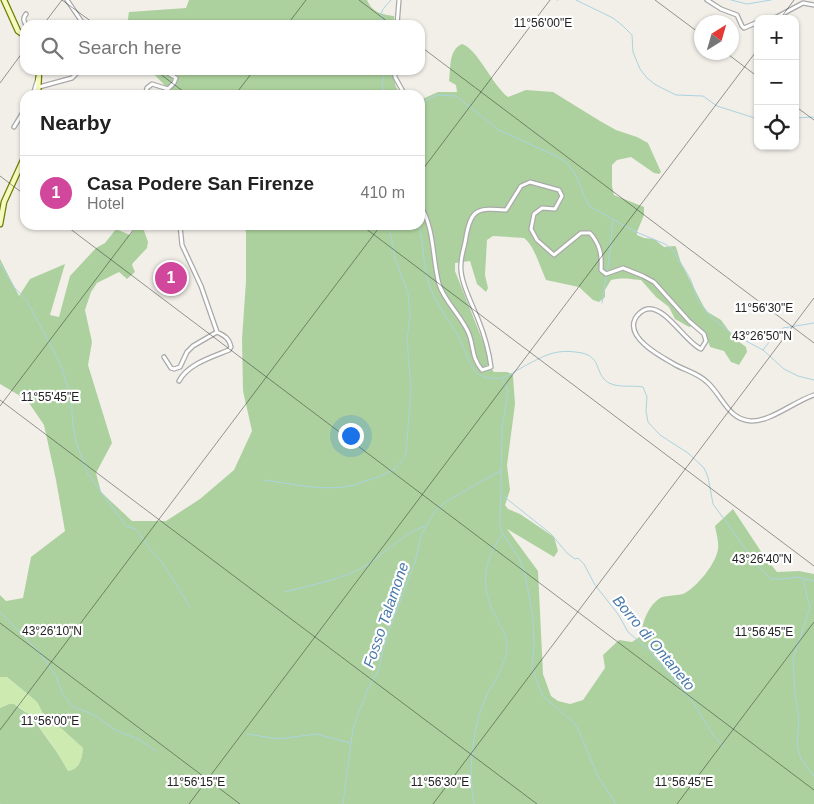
<!DOCTYPE html>
<meta charset="utf-8">
<style>
:root{--surface:#fff;--page:#f2f2f2;--text:#222;--muted:#767676;--line:#e0e0e0;--accent:#0f766e}
body{margin:0;font-family:Arial,sans-serif;background:var(--page);color:var(--text)}
.controls{position:absolute;right:15px;top:15px;display:grid;overflow:hidden;border-radius:10px;box-shadow:0 1px 4px #0004}
.controls button{width:45px;height:45px;display:grid;place-items:center;padding:0;border:0;border-bottom:1px solid var(--line);background:var(--surface);color:var(--text);font:25px sans-serif}
.compass{position:absolute;left:694px;top:15px;width:45px;height:45px;border-radius:50%;background:var(--surface);box-shadow:0 1px 4px #0004;rotate:37deg}
.you{position:absolute;left:350px;top:435px;width:18px;height:18px;margin:-12px;border:4px solid #fff;border-radius:50%;background:#1a73e8;box-shadow:0 0 0 8px #1a73e833}
.badge{display:grid;place-items:center;width:32px;height:32px;border-radius:50%;background:var(--accent);color:#fff;font-size:16px;font-weight:700}
.pin{position:absolute;translate:-50% -50%;border:2px solid #fff;box-shadow:0 1px 5px #0006}
.list{margin:0;padding:0;list-style:none}
h2{display:flex;justify-content:space-between;align-items:center;height:65px;margin:0;padding:0 20px;font-size:21px}
h2 small{font-size:16px;font-weight:400;color:var(--muted)}
.list li{display:grid;grid-template-columns:32px 1fr auto;gap:15px;align-items:center;box-sizing:border-box;height:75px;padding:0 20px;border-top:1px solid var(--line)}
.list b{display:block;font-size:19px;white-space:nowrap}
.list p{margin:0;font-size:16px;white-space:nowrap;color:var(--muted)}
.list em{font-size:16px;font-style:normal;color:var(--muted)}
.icon{flex:none;width:28px;height:28px;fill:none;stroke:currentColor;stroke-width:2;stroke-linecap:round;stroke-linejoin:round}
.map{position:relative;flex:none;width:814px;height:804px;overflow:hidden}
.search{position:absolute;background:var(--surface);box-shadow:0 1px 4px #0004;left:20px;top:20px;width:405px;height:55px;display:flex;align-items:center;gap:12px;box-sizing:border-box;padding:0 18px;border-radius:15px;color:var(--muted);font-size:19px}
.panel{position:absolute;background:var(--surface);box-shadow:0 1px 4px #0004;left:20px;top:90px;width:405px;height:140px;border-radius:15px}
.map>svg:first-child{display:block}
.grass{fill:#cdebb0}
.forest{fill:#add19e}
.lines{fill:none;stroke-linecap:round;stroke-linejoin:round}
.stream{stroke:#aad3df;stroke-width:1}
.street-casing{stroke:#a9a9a9;stroke-width:5.5}
.secondary-casing{stroke:#707d05;stroke-width:7}
.street{stroke:#fff;stroke-width:3}
.secondary{stroke:#f7fabf;stroke-width:4.5}
.ticks{fill:none;stroke:#222;stroke-width:1;stroke-opacity:0.45}
.labels{text-anchor:middle;stroke-width:4.5;stroke-linejoin:round;paint-order:stroke}
.water-label{font-size:15px;font-style:italic;fill:#4a7aab;stroke:#fff}
.ticks-label{font-size:12px;text-anchor:middle;fill:#222;stroke:#fff;stroke-width:4.5;stroke-linejoin:round;paint-order:stroke}
</style>
<div class="map">
<svg width="814" height="804" viewBox="0 0 814 804">
<rect width="100%" height="100%" fill="#f2efe9"/>
<path class="grass" d="M 0,677 L 7,677 L 30,696 L 37,702 L 46,719 L 62,729 L 83,748 C 82,759 80,769 68,771 C 62,765 60,758 56,751 C 49,740 25,704 11,704 C 7,704 3,707 0,708 Z"/>
<path class="forest" d="M 189,0 L 367,0 C 373,13 381,14 394,16 L 394,25 L 127,25 L 129,12 L 186,8 Z
M 462,44 C 477,48 493,86 508,97 L 526,90 L 553,92 L 600,121 L 616,130 L 637,137 L 648,143 L 661,172 L 659,174 L 654,173 L 631,157 L 617,160 L 612,165 L 612,186 L 614,195 L 644,207 L 644,215 L 637,232 L 637,235 L 644,238 L 654,239 L 664,247 L 675,246 L 676,247 L 681,263 L 706,311 L 721,320 L 734,338 L 746,347 L 747,352 L 739,365 L 731,362 L 724,351 L 710,347 L 706,334 L 695,325 L 689,327 L 675,319 L 669,307 L 656,297 L 641,280 C 627,279 626,277 611,280 L 605,290 L 605,297 L 599,302 L 593,300 L 579,287 L 546,280 C 540,267 534,245 524,238 L 493,236 L 487,240 L 485,275 L 488,288 L 486,292 L 477,284 L 470,261 L 455,263 L 455,271 L 486,349 L 489,366 L 494,372 L 507,372 L 512,374 L 513,376 L 515,404 L 507,465 L 510,490 L 505,505 L 508,509 L 520,514 L 554,537 L 558,551 L 554,557 L 507,529 L 538,571 L 543,674 L 551,696 L 558,701 L 570,704 L 583,700 L 605,668 L 603,655 L 619,640 L 632,642 L 642,635 C 641,623 649,605 660,598 C 666,595 676,596 683,594 C 696,588 716,564 718,549 C 719,542 716,532 715,526 L 733,509 L 764,556 L 777,572 L 799,571 L 814,574 L 814,804 L 0,804 L 0,708 L 9,704 L 14,704 L 31,716 L 56,751 L 68,771 C 80,769 82,759 83,748 L 62,729 L 46,719 L 37,702 L 30,696 L 7,677 L 0,677 L 0,595 L 6,601 L 23,598 L 31,557 L 65,531 L 56,480 L 44,425 L 27,400 L 0,384 L 0,259 L 19,296 L 30,279 L 65,264 L 50,315 L 59,317 L 70,276 L 96,248 L 105,243 L 116,229 L 130,235 L 138,225 L 142,225 L 148,242 L 147,248 L 133,263 L 132,265 L 135,272 L 127,279 L 119,272 L 97,283 L 91,292 L 85,310 L 92,342 L 88,365 L 112,443 L 96,473 L 101,492 L 132,521 L 166,521 L 200,499 L 234,470 L 252,431 L 243,391 L 242,339 L 246,281 L 246,232 L 243,225 L 420,225 L 420,100 L 438,92 L 457,92 L 456,85 L 449,81 C 451,69 448,50 462,44 Z
M 150,70 L 392,70 L 396,87 L 401,95 L 174,95 Z"/>
<g class="lines">
<path class="stream" d="M 557,0 L 558,0
M 576,0 L 613,18 L 623,26 L 632,35 L 633,52 L 640,69 L 647,78 L 656,85 L 676,95 L 703,96 L 717,106 L 758,119
M 731,0 L 747,4 L 771,0
M 383,25 C 378,12 383,9 391,0
M 385,70 L 382,84 L 385,95
M 420,103 L 437,95 L 456,96 L 499,130 L 558,157 L 568,164 L 574,172 L 589,206 L 634,231 L 665,244 L 672,249 L 690,278 L 698,300 L 713,319 L 731,333 L 763,350 L 784,369 L 798,376 L 814,380
M 795,118 L 814,117
M 419,225 C 424,245 423,266 429,285 C 437,308 455,326 464,349 C 467,356 470,367 476,372 C 481,378 493,379 501,378 C 509,376 515,371 521,368 C 540,358 553,349 575,352 C 604,354 593,374 609,383 C 619,388 632,385 643,387 L 647,397 L 646,411 L 648,422 L 660,435 L 688,453 L 704,468 L 708,477 L 713,504 L 758,566 L 771,579 L 782,579 L 798,577 L 814,581
M 0,263 L 14,287 L 27,301 L 61,365 L 71,397 L 73,425 L 76,442 L 88,474 L 126,526 L 135,529 L 139,533 L 150,549 L 162,562 L 190,607
M 602,303 L 609,261 L 613,220
M 763,350 L 776,333 L 783,328 L 814,323
M 502,379 L 508,391 L 502,429 L 500,524 L 502,533 L 518,556 L 525,573 L 533,618 L 534,646 L 532,667 L 542,695 L 574,723 L 579,731 L 598,776 L 616,804
M 264,480 C 293,484 326,492 354,485 C 359,484 364,481 369,480 C 385,475 398,470 406,454 L 411,388 L 407,339 L 410,317 L 408,293 L 395,259 L 389,225
M 502,495 L 551,534 L 567,553 L 575,559 L 578,558 L 584,564 L 595,585 L 618,614 L 628,632 L 650,651 L 694,704 L 713,735 L 724,747
M 803,579 L 810,608 L 793,659 L 795,693 L 799,718 L 797,746 L 801,759 L 814,776
M 285,592 C 312,585 344,579 367,565 C 387,552 402,534 425,526
M 0,612 L 40,653 L 56,676 L 62,693 L 72,706 L 94,715 L 117,731 L 138,739 L 156,751
M 247,734 L 279,739 L 316,734 L 350,743
M 0,804 L 1,804
M 343,804 L 353,728 L 367,691 L 378,671 L 387,636 L 415,562 L 422,533 L 436,510 L 447,501 L 500,471
M 474,804 C 468,769 472,731 485,699 C 493,682 507,665 507,646 C 507,635 500,626 496,617 C 480,587 482,563 502,535"/>
<g class="street-casing">
<path id="street" d="M 67,0 L 84,25
M 707,0 L 721,9 L 737,15 L 742,26 L 744,28 L 758,22
M 773,19 L 803,3 L 814,5
M 26,25 C 23,20 23,18 26,14
M 397,25 L 399,0
M 395,70 L 395,77 L 405,95
M 39,87 L 72,78 L 80,70
M 33,95 L 38,78
M 145,95 L 147,88 L 152,84 L 168,89 L 174,83 L 176,78 L 163,70
M 14,127 L 25,109
M 420,205 C 435,229 432,258 439,284 C 444,302 465,319 470,337 C 474,350 472,358 482,370 L 491,367 C 489,351 484,334 478,319 C 472,304 459,279 461,264 C 461,255 465,246 466,237 C 471,208 478,208 506,210 L 521,186 L 530,182 L 559,190 L 562,196 L 555,209 L 542,208 L 534,214 L 531,229 L 537,240 L 554,255 L 581,233 L 590,233 C 600,244 602,255 601,270 L 606,274 L 623,268 L 643,276 L 654,282 L 689,321 L 704,334 L 706,341 L 701,349 C 686,343 665,305 647,309 C 642,310 637,315 635,319 C 626,338 660,356 674,364 C 684,370 698,373 707,382 C 722,395 728,420 751,421 C 770,422 795,401 814,395
M 164,357 L 171,368 L 174,369 L 180,367 L 187,352 L 193,346 L 217,332
M 179,381 C 188,364 212,357 229,350 L 231,347 C 229,338 225,336 217,332 L 201,286 L 182,245 L 180,225"/>
</g>
<g class="secondary-casing">
<path id="secondary" d="M 4,0 L 18,31 L 25,36
M 38,95 L 39,70
M 0,224 L 4,202 L 25,156"/>
</g>
<use href="#street" class="street"/>
<use href="#secondary" class="secondary"/>
</g>
<path class="ticks" d="M 62,0 L 96,25M 359,0 L 392,25M 655,0 L 702,35M 780,19 L 794,0M 43,25 L 62,0M 287,25 L 306,0M 420,46 L 814,343M 725,52 L 758,77M 155,70 L 188,95M 0,83 L 25,49M 235,95 L 254,70M 795,106 L 814,120M 420,173 L 550,0M 0,176 L 25,195M 65,225 L 814,790M 361,225 L 814,566M 0,400 L 537,804M 0,406 L 137,225M 0,623 L 240,804M 0,730 L 381,225M 189,804 L 758,49M 433,804 L 814,298M 677,804 L 814,622"/>
<g class="labels">
<g class="water-label">
<text transform="translate(386 615) rotate(-71)" y="5">Fosso Talamone</text>
<text transform="translate(654 643) rotate(50)" y="5">Borro di Ontaneto</text>
</g>
</g>
<g class="ticks-label">
<text x="543" y="27">11°56'00"E</text>
<text x="764" y="312">11°56'30"E</text>
<text x="762" y="340">43°26'50"N</text>
<text x="50" y="401">11°55'45"E</text>
<text x="762" y="563">43°26'40"N</text>
<text x="52" y="635">43°26'10"N</text>
<text x="764" y="636">11°56'45"E</text>
<text x="50" y="725">11°56'00"E</text>
<text x="196" y="786">11°56'15"E</text>
<text x="440" y="786">11°56'30"E</text>
<text x="684" y="786">11°56'45"E</text>
</g>
</svg>
<div class="controls">
<button>+</button>
<button>−</button>
<button><svg class="icon" aria-label="locate" viewBox="0 0 24 24"><circle cx="12" cy="12" r="6"/><path d="M12 2v4M12 18v4M2 12h4M18 12h4"/></svg></button>
</div>
<svg class="compass" viewBox="-18 -18 36 36"><path d="M0-13l5 13h-10z" fill="#e53935"/><path d="M0 13l5-13h-10z" fill="#767676"/></svg>
<div class="you"></div>
<div class="pin badge" style="left:171px;top:278px;background:#d1479c">1</div>
<div class="search"><svg class="icon" aria-label="search" viewBox="0 0 24 24"><circle cx="10" cy="10" r="6"/><path d="M15 15l6 6"/></svg>Search here</div>
<section class="panel">
<h2>Nearby<small></small></h2>
<ul class="list">
<li><span class="badge" style="background:#d1479c">1</span><div><b>Casa Podere San Firenze</b><p>Hotel</p></div><em>410 m</em></li>
</ul>
</section>
</div>
